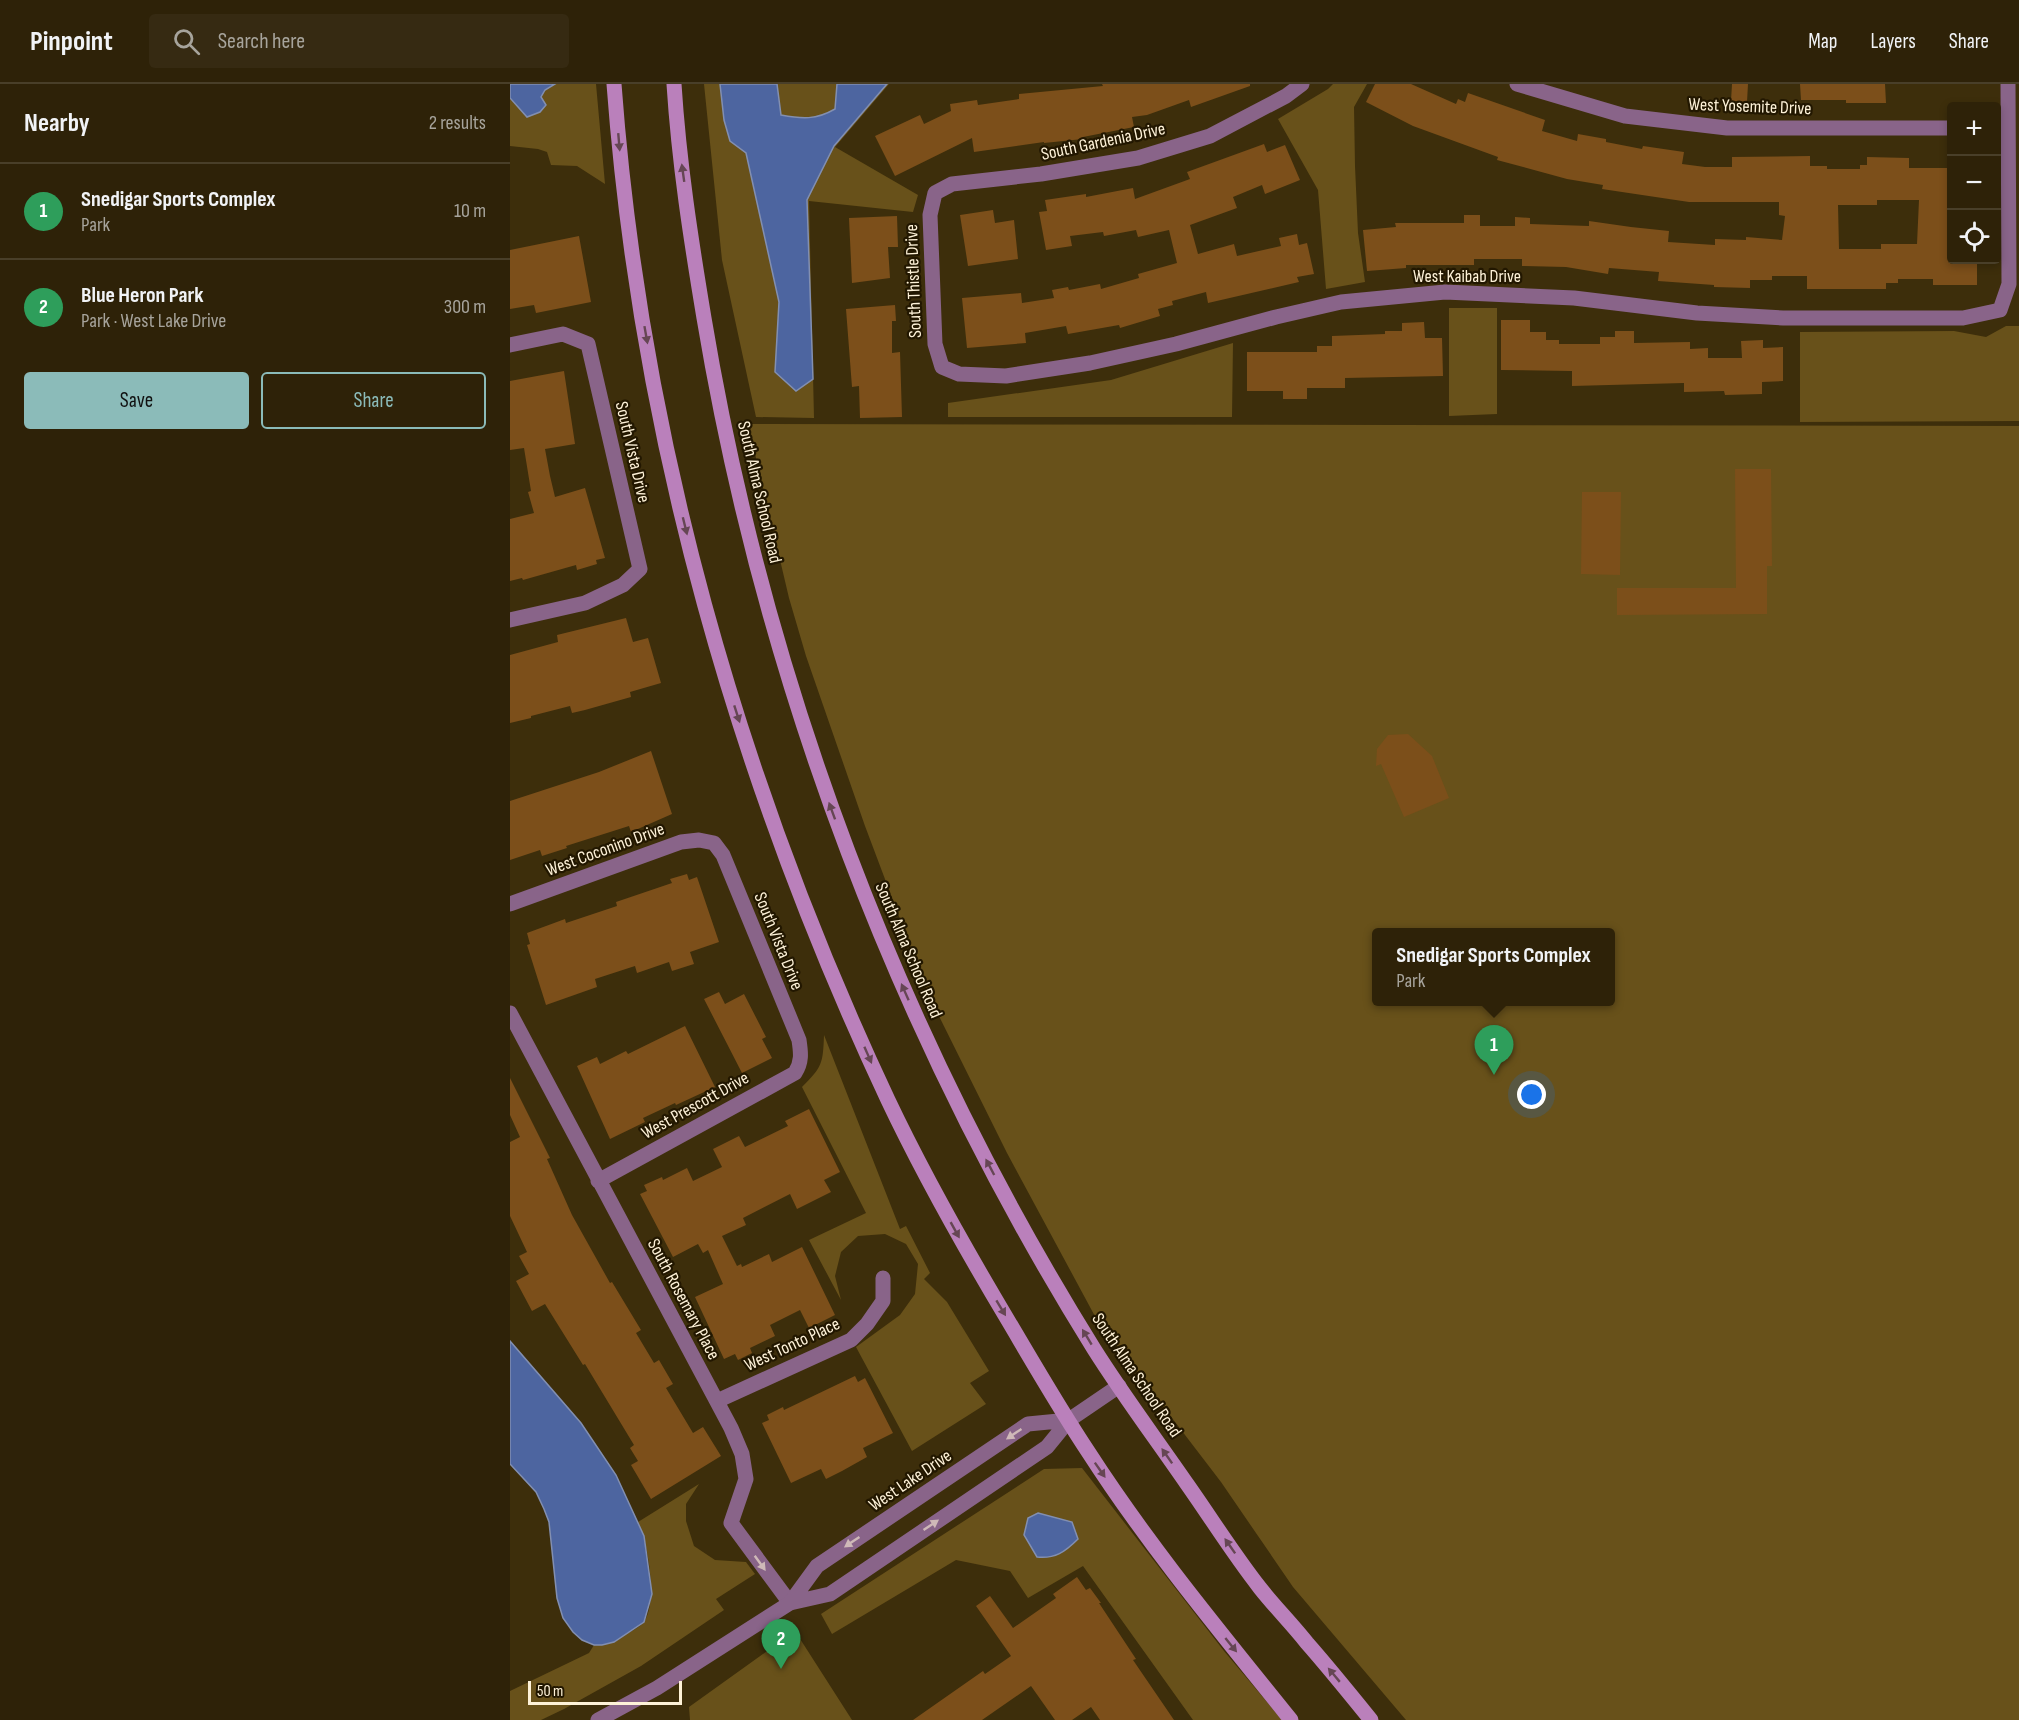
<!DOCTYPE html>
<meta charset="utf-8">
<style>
:root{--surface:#2e2208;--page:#362a12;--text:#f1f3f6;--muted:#a7a49c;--line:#493f29;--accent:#8bbbb9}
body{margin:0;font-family:"Sofia Sans Condensed",sans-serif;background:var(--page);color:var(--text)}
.controls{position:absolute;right:18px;top:18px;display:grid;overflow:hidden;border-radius:6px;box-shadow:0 3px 9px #0003}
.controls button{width:54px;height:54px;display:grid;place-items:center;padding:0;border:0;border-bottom:2px solid var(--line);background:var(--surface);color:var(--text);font:30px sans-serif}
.scale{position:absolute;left:18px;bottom:15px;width:154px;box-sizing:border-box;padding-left:6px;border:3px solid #fef2d8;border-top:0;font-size:16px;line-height:21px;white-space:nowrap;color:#fef2d8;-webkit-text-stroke:4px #221700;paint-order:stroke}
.you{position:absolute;left:1022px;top:1011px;width:21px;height:21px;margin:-15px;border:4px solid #fff;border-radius:50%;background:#1a73e8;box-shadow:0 0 0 9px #1a73e833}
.badge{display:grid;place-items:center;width:39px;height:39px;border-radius:50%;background:var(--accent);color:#fff;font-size:20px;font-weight:700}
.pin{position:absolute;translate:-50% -50px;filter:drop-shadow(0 2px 3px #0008)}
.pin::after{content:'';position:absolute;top:32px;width:21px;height:18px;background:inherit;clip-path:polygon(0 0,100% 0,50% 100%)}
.popup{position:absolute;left:862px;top:844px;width:243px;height:78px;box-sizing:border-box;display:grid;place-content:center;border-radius:6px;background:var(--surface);filter:drop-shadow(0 2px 4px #0005);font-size:20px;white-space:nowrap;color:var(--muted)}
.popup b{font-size:22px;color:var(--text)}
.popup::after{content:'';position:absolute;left:50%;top:100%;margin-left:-12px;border:12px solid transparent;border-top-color:var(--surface)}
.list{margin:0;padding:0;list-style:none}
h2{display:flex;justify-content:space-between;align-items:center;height:78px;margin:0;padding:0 24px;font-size:26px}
h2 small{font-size:20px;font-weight:400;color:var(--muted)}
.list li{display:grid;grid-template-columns:39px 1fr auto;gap:18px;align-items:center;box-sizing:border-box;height:96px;padding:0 24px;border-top:2px solid var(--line)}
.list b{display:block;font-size:22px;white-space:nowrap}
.list p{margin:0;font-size:20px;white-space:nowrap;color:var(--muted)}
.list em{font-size:20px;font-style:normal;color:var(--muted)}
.actions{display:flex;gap:12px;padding:18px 24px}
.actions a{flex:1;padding:14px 0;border:2px solid var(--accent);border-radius:6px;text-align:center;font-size:21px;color:var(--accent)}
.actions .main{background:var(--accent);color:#111}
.icon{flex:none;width:33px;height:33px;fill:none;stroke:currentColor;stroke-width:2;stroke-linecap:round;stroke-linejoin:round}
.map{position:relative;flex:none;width:1509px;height:1636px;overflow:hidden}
header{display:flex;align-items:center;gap:36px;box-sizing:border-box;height:84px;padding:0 30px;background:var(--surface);border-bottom:2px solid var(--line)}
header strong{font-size:28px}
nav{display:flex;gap:33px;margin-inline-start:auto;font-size:21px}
.search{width:420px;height:54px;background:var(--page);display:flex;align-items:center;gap:15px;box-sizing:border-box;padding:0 21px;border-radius:6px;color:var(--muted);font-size:22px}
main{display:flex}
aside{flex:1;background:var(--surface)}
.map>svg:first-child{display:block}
.green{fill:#68511a;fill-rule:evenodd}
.water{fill:#4d65a0;stroke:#828fb1;stroke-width:1.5}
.building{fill:#7c4f1a;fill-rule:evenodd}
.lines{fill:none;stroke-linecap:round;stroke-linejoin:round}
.minor{stroke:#896489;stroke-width:15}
.tertiary{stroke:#896489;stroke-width:15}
.secondary{stroke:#ba80bb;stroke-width:15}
.oneway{fill:#664654}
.oneway2{fill:#cfb9b8}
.labels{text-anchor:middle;stroke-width:4.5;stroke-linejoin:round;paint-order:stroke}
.street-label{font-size:18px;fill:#fef2d8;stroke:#221700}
</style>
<header>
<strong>Pinpoint</strong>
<div class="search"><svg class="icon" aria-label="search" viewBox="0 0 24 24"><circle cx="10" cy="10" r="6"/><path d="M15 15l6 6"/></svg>Search here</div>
<nav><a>Map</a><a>Layers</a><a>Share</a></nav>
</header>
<main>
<aside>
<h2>Nearby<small>2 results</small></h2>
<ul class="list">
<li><span class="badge" style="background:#2e9e5b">1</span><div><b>Snedigar Sports Complex</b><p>Park</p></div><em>10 m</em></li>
<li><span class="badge" style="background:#2e9e5b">2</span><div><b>Blue Heron Park</b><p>Park · West Lake Drive</p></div><em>300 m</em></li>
</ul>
<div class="actions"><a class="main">Save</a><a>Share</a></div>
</aside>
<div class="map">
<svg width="1509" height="1636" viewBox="0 0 1509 1636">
<rect width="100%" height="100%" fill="#3d2e0b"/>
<path class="green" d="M 0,0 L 86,0 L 95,100 L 67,82 L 41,81 L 37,68 L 28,65 L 0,62 Z
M 194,0 L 379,0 L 325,63 L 408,111 L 403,128 L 299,117 L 304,334 L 246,333 L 212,176 Z
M 823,0 L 857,0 L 844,23 L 845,82 L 848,149 L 855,198 L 816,205 L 808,106 L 768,35 L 818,5 Z
M 939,224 L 987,224 L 987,330 L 939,332 Z
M 1496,242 L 1509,242 L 1509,337 L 1290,338 L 1290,248 L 1444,247 L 1476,253 Z
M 723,259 L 722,333 L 438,333 L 438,319 L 601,296 Z
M 238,340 L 1509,342 L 1509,1636 L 896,1636 L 783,1503 L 711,1398 L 587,1236 L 497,1069 L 419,912 L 355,742 L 296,572 L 279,514 ZM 867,848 L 1101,848 L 1101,918 L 867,918 Z
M 314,951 L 390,1145 L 396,1142 L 420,1189 L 414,1195 L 437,1218 L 479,1287 L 460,1299 L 476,1320 L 402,1367 L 346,1263 L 390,1231 L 405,1210 L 408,1180 L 396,1160 L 375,1150 L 348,1152 L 331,1168 L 325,1192 L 331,1216 L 299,1156 L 356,1129 L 292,1003 C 312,983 313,980 314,951 Z
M 572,1384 L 714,1567 L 772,1636 L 683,1636 L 573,1482 L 518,1514 L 500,1487 L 446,1476 L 322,1550 L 311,1530 L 534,1385 Z
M 189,1400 L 176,1420 L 176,1437 L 184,1462 L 205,1476 L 236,1478 L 245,1490 L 206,1515 L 214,1526 L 131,1582 L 54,1625 L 31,1636 L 0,1636 L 0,1607 L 79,1569 L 84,1561 C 96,1561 105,1558 114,1551 C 120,1548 130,1543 134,1538 C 148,1517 138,1459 128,1438 Z
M 285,1547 L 342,1636 L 180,1636 L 179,1623 Z"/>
<path class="water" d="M 0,0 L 45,0 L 35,6 L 31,13 L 36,21 L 30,28 L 17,33 L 0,14 Z
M 210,0 L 267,0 L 271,31 C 292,35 306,36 325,25 L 327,0 L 377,0 L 324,62 L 297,116 L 303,295 L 286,307 L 265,288 L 269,218 L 236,69 L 220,57 L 214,36 Z
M 0,1257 L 71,1339 L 106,1391 L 134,1452 L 142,1510 L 134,1538 L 104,1558 L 92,1561 L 84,1561 L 72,1556 L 63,1548 L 53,1534 L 47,1514 L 39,1438 L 34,1425 L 26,1408 L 0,1380 Z
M 528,1429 L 562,1438 L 568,1455 C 555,1468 545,1475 527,1473 L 514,1451 L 518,1434 Z"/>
<path class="building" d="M 592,0 L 740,0 L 740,2 L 681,23 L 679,16 L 637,31 L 622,33 L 624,43 L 573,53 L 573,55 L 534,59 L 534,58 L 464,68 L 462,54 L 385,92 L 365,52 L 410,31 L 414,40 L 441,27 L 440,20 L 467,16 L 468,21 L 509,15 L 509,10 L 593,2 Z
M 865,0 L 901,0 L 946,20 L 948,15 L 955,18 L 958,9 L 1035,36 L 1032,47 L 1067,57 L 1068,50 L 1096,55 L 1096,58 L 1132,65 L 1133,62 L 1174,68 L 1172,80 L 1195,83 L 1222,83 L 1222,73 L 1300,72 L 1300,82 L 1317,82 L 1317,85 L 1350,85 L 1350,81 L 1357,81 L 1357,73 L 1399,74 L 1399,84 L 1442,84 L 1442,176 L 1467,176 L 1467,201 L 1423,201 L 1423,195 L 1388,195 L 1388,199 L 1376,199 L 1376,205 L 1297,205 L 1297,192 L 1262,192 L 1262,196 L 1240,196 L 1240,204 L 1204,203 L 1204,201 L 1148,197 L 1149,188 L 1099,184 L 1098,190 L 1056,183 L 1012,182 L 1012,175 L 964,175 L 964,181 L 896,181 L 896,184 L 857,187 L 853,146 L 886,143 L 885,139 L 954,139 L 954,131 L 970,131 L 970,142 L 1005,142 L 1005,133 L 1020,134 L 1020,140 L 1079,142 L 1079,137 L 1121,143 L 1159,147 L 1158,158 L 1205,161 L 1205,155 L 1236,156 L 1236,153 L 1272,156 L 1275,132 L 1269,131 L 1269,118 L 1179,118 L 1112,108 L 1092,105 L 1093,101 L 1057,95 L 987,76 L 988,73 L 903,42 L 856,18 ZM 1367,116 L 1409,116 L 1407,160 L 1371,160 L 1371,165 L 1329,165 L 1328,121 L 1367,121 Z
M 1222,0 L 1238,0 L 1237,18 L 1221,17 Z
M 1290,0 L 1375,0 L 1376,19 L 1336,19 L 1336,16 L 1291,16 Z
M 754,60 L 757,68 L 775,61 L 790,96 L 755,110 L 752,101 L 723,113 L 727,124 L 680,141 L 688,170 L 724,160 L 727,172 L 771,162 L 769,154 L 787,150 L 789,161 L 797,159 L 804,190 L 787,193 L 789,198 L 698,219 L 696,208 L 662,217 L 663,221 L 648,225 L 650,232 L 610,244 L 609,241 L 558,250 L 556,242 L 515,249 L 516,259 L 457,264 L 452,214 L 511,209 L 512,219 L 544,214 L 542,206 L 558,203 L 559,206 L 590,200 L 591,205 L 629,194 L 628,190 L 667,179 L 659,146 L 628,153 L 626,146 L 594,152 L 593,148 L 560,152 L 562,162 L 536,166 L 529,128 L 537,127 L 535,116 L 576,110 L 576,113 L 623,104 L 625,115 L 680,95 L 677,88 Z
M 483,126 L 485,139 L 504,136 L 508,175 L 458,182 L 450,131 Z
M 387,132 L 388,163 L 378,163 L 380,194 L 342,199 L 339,134 Z
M 69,152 L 81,218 L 26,229 L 24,221 L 0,225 L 0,166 Z
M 385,221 L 386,237 L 382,237 L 382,269 L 390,268 L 392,333 L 350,334 L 349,302 L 342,303 L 336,225 Z
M 991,236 L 1020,236 L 1020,248 L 1036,248 L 1036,256 L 1049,256 L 1049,260 L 1090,260 L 1090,253 L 1105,253 L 1105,247 L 1124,247 L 1124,259 L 1180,258 L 1180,265 L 1198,264 L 1198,274 L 1232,274 L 1231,257 L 1253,256 L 1253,264 L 1273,263 L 1273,297 L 1252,298 L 1252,310 L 1215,311 L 1214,307 L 1174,308 L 1174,299 L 1062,302 L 1062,287 L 991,286 Z
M 914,238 L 915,254 L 932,254 L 933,292 L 835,294 L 835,304 L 797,304 L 797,315 L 773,315 L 773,307 L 737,307 L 737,268 L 807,268 L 807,262 L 822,262 L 822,252 L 875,250 L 875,247 L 892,247 L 892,239 Z
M 54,287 L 65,360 L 35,365 L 40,392 L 45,413 L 75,404 L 95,474 L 86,476 L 87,480 L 67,486 L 66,481 L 13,496 L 12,494 L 0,497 L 0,435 L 24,429 L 18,408 L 21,407 L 14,364 L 0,366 L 0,297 Z
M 1225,385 L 1261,385 L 1262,482 L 1257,482 L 1257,530 L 1107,531 L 1107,504 L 1226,504 Z
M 1072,408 L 1111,408 L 1110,491 L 1071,490 Z
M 116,534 L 123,558 L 138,554 L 151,599 L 120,608 L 121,613 L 75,626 L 62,629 L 60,622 L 21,632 L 21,634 L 0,639 L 0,571 L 48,558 L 47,551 Z
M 898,650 L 922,672 L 939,714 L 894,733 L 871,680 L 866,682 L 867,665 L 878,651 Z
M 141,667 L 162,730 L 121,748 L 119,742 L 56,762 L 57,764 L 32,772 L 30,766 L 0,776 L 0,717 L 89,688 Z
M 177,790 L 179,796 L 187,793 L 209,858 L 180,868 L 184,880 L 162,887 L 159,878 L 127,889 L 125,882 L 85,895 L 87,903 L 36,921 L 17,861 L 20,860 L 17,849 L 55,835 L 56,839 L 107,822 L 106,818 L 162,799 L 160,795 Z
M 209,908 L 215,920 L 234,910 L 256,953 L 252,955 L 262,974 L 232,989 L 194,915 Z
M 175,942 L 205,1003 L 166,1021 L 165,1019 L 133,1034 L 135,1038 L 100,1055 L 67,982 L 87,973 L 90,980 L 116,967 L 118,970 Z
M 0,994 L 40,1074 L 37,1075 L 62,1131 L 100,1199 L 102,1198 L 131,1246 L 126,1249 L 144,1279 L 149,1276 L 163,1300 L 156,1304 L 183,1349 L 193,1343 L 211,1372 L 141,1415 L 121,1381 L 128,1377 L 120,1364 L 124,1361 L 75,1280 L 73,1281 L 35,1220 L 22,1227 L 6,1197 L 19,1190 L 9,1172 L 17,1168 L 0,1132 L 0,1058 L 10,1053 L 0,1031 Z
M 299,1025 L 330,1088 L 314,1096 L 321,1108 L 287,1125 L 280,1110 L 233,1134 L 236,1141 L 212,1152 L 227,1182 L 231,1180 L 232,1183 L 259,1170 L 262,1178 L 292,1163 L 325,1231 L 299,1244 L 290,1226 L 260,1241 L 265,1252 L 240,1264 L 242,1269 L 228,1276 L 225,1270 L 214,1275 L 185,1213 L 213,1200 L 198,1166 L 193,1169 L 188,1160 L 163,1173 L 130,1110 L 137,1107 L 134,1101 L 152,1093 L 153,1096 L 177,1084 L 183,1097 L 212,1083 L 203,1065 L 229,1052 L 235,1063 L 278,1042 L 275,1037 Z
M 345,1292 L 348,1298 L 355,1294 L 383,1349 L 353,1364 L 357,1373 L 332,1387 L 316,1395 L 311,1385 L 281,1399 L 252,1339 L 259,1336 L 257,1331 L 273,1323 L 274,1326 Z
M 567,1493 L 576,1506 L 580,1504 L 591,1519 L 589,1519 L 626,1575 L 623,1576 L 664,1636 L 590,1636 L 581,1623 L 562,1636 L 545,1636 L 521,1602 L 472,1636 L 403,1636 L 473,1587 L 475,1590 L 501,1572 L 466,1522 L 480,1512 L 503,1544 L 546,1514 L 543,1510 Z"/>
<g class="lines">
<path class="minor" d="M 792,0 L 776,12 L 700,52 L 628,74 L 531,90 L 442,100 L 425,109 L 420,131 L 425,260 L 432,283 L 449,290 L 496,292 L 580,279 L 666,260 L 766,233 L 831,218 L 935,208 L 1064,214 L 1187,229 L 1273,234 L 1453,234 L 1490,226 L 1499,200 L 1498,0
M 1007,0 L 1115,32 L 1217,44 L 1442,44
M 0,261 L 53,250 L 78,260 L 130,485 L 113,501 L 75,519 L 0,536
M 0,820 L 171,758 L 189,756 L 204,759 L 213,771 L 289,956 C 291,969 292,978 285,989 L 88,1097
M 0,929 L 221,1344 L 232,1370 L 236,1395 L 221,1439 L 280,1519
M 207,1317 L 341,1256 L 357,1240 L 373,1217 L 373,1194"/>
<path class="tertiary" d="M 280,1519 L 307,1482 L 518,1340 L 559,1336
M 88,1636 L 147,1604 L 280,1519 L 320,1510 L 537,1363 L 559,1336 L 609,1302"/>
<path class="secondary" d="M 104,0 C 130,352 228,697 378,1016 C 414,1092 456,1166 499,1238 C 525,1282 551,1327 579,1369 C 639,1462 712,1550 781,1636
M 164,0 C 169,79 181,156 194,234 C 255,600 388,950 584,1265 C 613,1311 646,1355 677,1400 C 701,1434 724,1471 750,1504 C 765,1523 782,1540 797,1559 C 819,1584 840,1610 861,1636"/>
</g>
<defs><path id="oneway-solid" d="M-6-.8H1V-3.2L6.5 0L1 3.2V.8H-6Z" transform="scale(1.5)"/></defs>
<g class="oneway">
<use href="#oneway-solid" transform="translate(109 58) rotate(85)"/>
<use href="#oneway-solid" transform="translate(173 89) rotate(-98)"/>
<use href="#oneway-solid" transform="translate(136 251) rotate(80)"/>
<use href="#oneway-solid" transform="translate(175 442) rotate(76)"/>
<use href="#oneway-solid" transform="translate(227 630) rotate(72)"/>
<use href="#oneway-solid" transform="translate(322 727) rotate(-110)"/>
<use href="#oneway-solid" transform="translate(395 908) rotate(-114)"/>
<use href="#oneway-solid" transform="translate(358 971) rotate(66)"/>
<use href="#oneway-solid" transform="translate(480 1083) rotate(-118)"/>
<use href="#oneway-solid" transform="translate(445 1146) rotate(61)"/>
<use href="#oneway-solid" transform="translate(491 1224) rotate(59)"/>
<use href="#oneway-solid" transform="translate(577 1253) rotate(-121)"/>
<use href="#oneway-solid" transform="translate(657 1372) rotate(-125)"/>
<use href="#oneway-solid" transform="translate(590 1386) rotate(55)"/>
<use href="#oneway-solid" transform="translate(720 1462) rotate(-125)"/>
<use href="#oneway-solid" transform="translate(721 1561) rotate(51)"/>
<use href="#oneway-solid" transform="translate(824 1591) rotate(-130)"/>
</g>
<g class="oneway2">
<use href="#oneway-solid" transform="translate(504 1350) rotate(146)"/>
<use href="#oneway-solid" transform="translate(421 1441) rotate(-34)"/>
<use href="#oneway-solid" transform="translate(342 1458) rotate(146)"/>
<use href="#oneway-solid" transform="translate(250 1479) rotate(54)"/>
</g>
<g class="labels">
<g class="street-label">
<text transform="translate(1240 22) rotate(2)" y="6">West Yosemite Drive</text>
<text transform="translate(593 57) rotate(-12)" y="6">South Gardenia Drive</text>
<text x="957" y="198">West Kaibab Drive</text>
<text transform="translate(403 197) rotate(-92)" y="6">South Thistle Drive</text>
<text transform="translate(123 368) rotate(77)" y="6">South Vista Drive</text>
<text transform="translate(250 408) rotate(77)" y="6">South Alma School Road</text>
<text transform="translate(95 765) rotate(-20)" y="6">West Coconino Drive</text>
<text transform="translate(269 857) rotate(68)" y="6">South Vista Drive</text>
<text transform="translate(399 866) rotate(67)" y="6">South Alma School Road</text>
<text transform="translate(185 1021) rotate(-29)" y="6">West Prescott Drive</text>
<text transform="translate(174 1215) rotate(62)" y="6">South Rosemary Place</text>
<text transform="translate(282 1260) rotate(-25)" y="6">West Tonto Place</text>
<text transform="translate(627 1291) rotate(56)" y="6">South Alma School Road</text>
<text transform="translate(400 1396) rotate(-34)" y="6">West Lake Drive</text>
</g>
</g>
</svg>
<div class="controls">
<button>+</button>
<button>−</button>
<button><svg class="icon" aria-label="locate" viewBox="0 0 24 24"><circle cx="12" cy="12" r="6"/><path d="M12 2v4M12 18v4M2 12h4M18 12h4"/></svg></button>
</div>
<div class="scale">50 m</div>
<div class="you"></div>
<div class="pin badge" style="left:984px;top:991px;background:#2e9e5b">1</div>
<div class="popup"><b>Snedigar Sports Complex</b>Park</div>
<div class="pin badge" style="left:271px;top:1585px;background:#2e9e5b">2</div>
</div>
</main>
